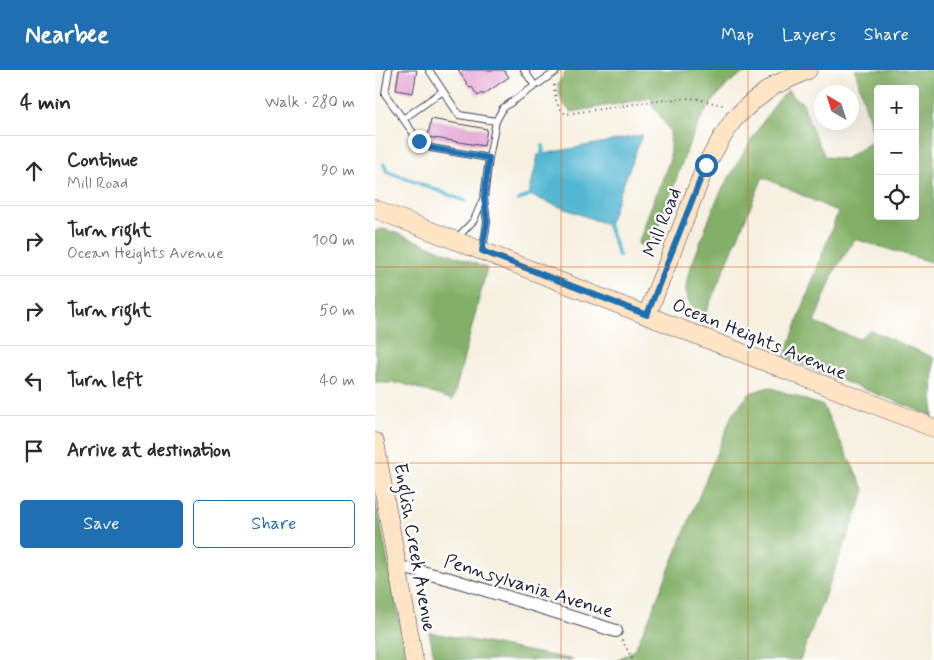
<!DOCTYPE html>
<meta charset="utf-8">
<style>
:root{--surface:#fff;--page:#f2f2f3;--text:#2b2b33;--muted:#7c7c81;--line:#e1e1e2;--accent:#1f6fb2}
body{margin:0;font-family:Mynerve,sans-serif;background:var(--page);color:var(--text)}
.controls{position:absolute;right:15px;top:15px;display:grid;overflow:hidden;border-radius:5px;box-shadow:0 5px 20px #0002}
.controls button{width:45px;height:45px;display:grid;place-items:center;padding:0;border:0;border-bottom:1px solid var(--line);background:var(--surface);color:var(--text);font:25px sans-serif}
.compass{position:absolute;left:439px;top:15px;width:45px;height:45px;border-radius:50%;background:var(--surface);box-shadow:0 5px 20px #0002;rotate:321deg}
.stop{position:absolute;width:15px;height:15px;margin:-11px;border:4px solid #1f6fb2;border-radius:50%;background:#fff}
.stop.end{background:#1f6fb2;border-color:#fff;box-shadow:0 1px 5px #0008}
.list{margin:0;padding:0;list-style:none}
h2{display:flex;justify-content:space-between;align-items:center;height:65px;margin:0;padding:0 20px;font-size:21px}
h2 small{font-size:16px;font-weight:400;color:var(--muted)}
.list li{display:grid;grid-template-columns:32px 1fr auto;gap:15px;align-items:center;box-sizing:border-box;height:70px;padding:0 20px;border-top:1px solid var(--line)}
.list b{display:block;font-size:19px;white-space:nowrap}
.list p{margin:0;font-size:16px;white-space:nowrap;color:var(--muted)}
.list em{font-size:16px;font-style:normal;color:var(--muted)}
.actions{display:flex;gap:10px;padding:15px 20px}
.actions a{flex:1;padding:11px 0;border:1px solid var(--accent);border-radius:5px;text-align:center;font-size:18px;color:var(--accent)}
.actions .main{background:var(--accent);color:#fff}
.icon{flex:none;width:28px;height:28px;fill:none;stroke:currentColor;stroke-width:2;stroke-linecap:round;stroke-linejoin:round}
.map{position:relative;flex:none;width:559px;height:590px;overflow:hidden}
header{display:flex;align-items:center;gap:30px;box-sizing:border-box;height:70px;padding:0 25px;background:var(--accent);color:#fff}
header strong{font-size:24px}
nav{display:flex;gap:28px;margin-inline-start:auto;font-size:18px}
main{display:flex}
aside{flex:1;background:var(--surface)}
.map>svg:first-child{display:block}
.forest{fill:#83b068;stroke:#526952;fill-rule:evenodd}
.water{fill:#52b7d1;stroke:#3a6c86}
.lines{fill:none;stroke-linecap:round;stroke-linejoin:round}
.stream{stroke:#52b7d1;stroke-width:4}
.building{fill:#e6aed8}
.lane-casing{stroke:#424154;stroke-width:8}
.street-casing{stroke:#424154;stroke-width:14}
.secondary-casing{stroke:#424154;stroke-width:19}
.path{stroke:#424154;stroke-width:2;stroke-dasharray:1 4;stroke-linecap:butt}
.lane{stroke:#fff;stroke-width:6}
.street{stroke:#fff;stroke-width:12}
.secondary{stroke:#ffe4c6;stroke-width:18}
.route{stroke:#1f6fb2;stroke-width:6}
.grid{fill:none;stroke:#e8590c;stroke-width:1;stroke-opacity:0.55}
.labels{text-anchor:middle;stroke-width:4.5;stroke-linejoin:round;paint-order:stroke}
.street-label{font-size:19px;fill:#22223b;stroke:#fff}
</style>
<header>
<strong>Nearbee</strong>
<nav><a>Map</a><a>Layers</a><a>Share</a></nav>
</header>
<main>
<aside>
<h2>4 min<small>Walk · 280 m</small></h2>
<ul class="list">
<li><svg class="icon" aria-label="ahead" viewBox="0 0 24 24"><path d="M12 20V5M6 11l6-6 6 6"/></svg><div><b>Continue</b><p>Mill Road</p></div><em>90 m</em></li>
<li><svg class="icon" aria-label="right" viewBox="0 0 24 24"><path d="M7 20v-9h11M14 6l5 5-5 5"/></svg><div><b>Turn right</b><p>Ocean Heights Avenue</p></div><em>100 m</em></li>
<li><svg class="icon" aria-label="right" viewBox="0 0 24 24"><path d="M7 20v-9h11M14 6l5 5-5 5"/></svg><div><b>Turn right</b></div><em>50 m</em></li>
<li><svg class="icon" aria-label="left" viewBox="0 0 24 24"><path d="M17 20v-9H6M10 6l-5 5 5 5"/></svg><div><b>Turn left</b></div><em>40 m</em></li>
<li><svg class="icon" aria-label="arrive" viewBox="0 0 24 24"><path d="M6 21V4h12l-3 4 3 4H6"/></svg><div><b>Arrive at destination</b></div></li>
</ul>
<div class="actions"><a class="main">Save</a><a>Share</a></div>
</aside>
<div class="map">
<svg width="559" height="590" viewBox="0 0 559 590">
<rect width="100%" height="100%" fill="#fff"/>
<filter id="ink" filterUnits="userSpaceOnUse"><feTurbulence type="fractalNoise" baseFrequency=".02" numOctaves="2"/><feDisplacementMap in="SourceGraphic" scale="10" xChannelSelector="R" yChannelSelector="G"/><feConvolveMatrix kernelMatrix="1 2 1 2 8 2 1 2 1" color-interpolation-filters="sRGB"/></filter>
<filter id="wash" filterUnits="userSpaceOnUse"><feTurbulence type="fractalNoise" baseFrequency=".0096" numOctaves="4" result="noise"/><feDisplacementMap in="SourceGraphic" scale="20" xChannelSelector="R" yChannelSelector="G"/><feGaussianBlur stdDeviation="1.12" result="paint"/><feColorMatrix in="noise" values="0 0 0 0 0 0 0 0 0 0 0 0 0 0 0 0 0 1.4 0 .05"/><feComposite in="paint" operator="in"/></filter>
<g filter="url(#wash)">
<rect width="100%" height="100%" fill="#f6f0e0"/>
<path class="forest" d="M 192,0 L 379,0 L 367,4 L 355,12 L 342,26 L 328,45 L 314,74 L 276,178 L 263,174 L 274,142 L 295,90 L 295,61 L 277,34 L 277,28 L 196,42 C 186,34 184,25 183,14 Z
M 480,0 L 559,0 L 559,193 L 480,169 L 459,202 L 439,253 L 484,269 L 495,260 L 559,288 L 558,346 L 409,288 L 463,142 L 388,107 L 330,245 C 319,241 311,233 311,220 C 311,205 319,190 324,176 C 329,163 334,149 339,136 C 350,112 365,89 379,66 C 389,50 399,34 413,20 L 418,26 L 428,33 L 436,57 L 450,87 L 470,89 L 500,70 ZM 503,19 L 540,19 L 540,146 L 503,146 Z
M 7,159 L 16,161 L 112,198 L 78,330 L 26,313 L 1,313 L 0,161 Z
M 394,317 L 448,336 L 490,421 L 425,590 L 242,590 L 259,580 L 273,551 L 358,343 L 375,323 Z
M 0,425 L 32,590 L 0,590 Z
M 54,562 L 199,590 L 60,590 Z"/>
<path class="water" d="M 267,65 L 233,155 L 154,125 L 163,85 Z"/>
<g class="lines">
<path class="stream" d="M 167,84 L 168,76
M 9,94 L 12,101 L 90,131
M 144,130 L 154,125
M 233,155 L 244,186"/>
</g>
<g id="blocks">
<path class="building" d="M 24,0 L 42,0 L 38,23 L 21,20 Z
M 83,0 L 129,0 L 134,7 L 108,25 L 107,23 L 103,26 L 97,17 L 95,18 Z
M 56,49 L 112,59 L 109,76 L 53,67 Z"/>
</g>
</g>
<g filter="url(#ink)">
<use href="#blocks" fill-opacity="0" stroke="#424154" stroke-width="1"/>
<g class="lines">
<g class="lane-casing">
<path id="lane" d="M 14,0 L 10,24 L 44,71 L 56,78 L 114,88 L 109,128 L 112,152 L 108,179
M 54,0 L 84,45 L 121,51
M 149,0 L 160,16 L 183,0
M 28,49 L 68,21
M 114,88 L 121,51 L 128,38 L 160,16
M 80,170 L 99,150 L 108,129"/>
</g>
<g class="street-casing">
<path id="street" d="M 22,497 L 39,500 L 75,509 L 241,561"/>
</g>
<g class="secondary-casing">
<path id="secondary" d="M 0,139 C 186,212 372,286 559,358
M 272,245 L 331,95 L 346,69 L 359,49 L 377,32 L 400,15 L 433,0
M 0,372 L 39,590"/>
</g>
<path class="path" d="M 179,15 C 180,26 181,38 191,44 L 281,31 L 315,28 L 323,29 L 351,36
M 247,570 L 258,590"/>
<use href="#lane" class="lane"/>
<use href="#street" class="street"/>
<use href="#secondary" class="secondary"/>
</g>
</g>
<g class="lines" filter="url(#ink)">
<path class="route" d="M 44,71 L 56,78 L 114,88 L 109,128 L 112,152 L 107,181 L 272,245 L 331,95"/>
</g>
<path class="grid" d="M 186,0 L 186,590M 373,0 L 373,590M 0,197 L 559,197M 0,393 L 559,393"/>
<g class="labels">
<g class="street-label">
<text transform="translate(286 152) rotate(-68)" y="7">Mill Road</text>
<text transform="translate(385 268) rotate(22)" y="7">Ocean Heights Avenue</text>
<text transform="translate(41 477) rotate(80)" y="7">English Creek Avenue</text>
<text transform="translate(154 515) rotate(17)" y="7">Pennsylvania Avenue</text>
</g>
</g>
</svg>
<div class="controls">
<button>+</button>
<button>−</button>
<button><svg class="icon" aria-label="locate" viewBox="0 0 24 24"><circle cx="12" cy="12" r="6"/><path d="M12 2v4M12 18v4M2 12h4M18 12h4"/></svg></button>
</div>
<svg class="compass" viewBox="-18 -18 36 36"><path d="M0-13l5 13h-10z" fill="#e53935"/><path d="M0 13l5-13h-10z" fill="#7c7c81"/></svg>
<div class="stop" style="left:331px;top:95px"></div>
<div class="stop end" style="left:44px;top:71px"></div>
</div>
</main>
